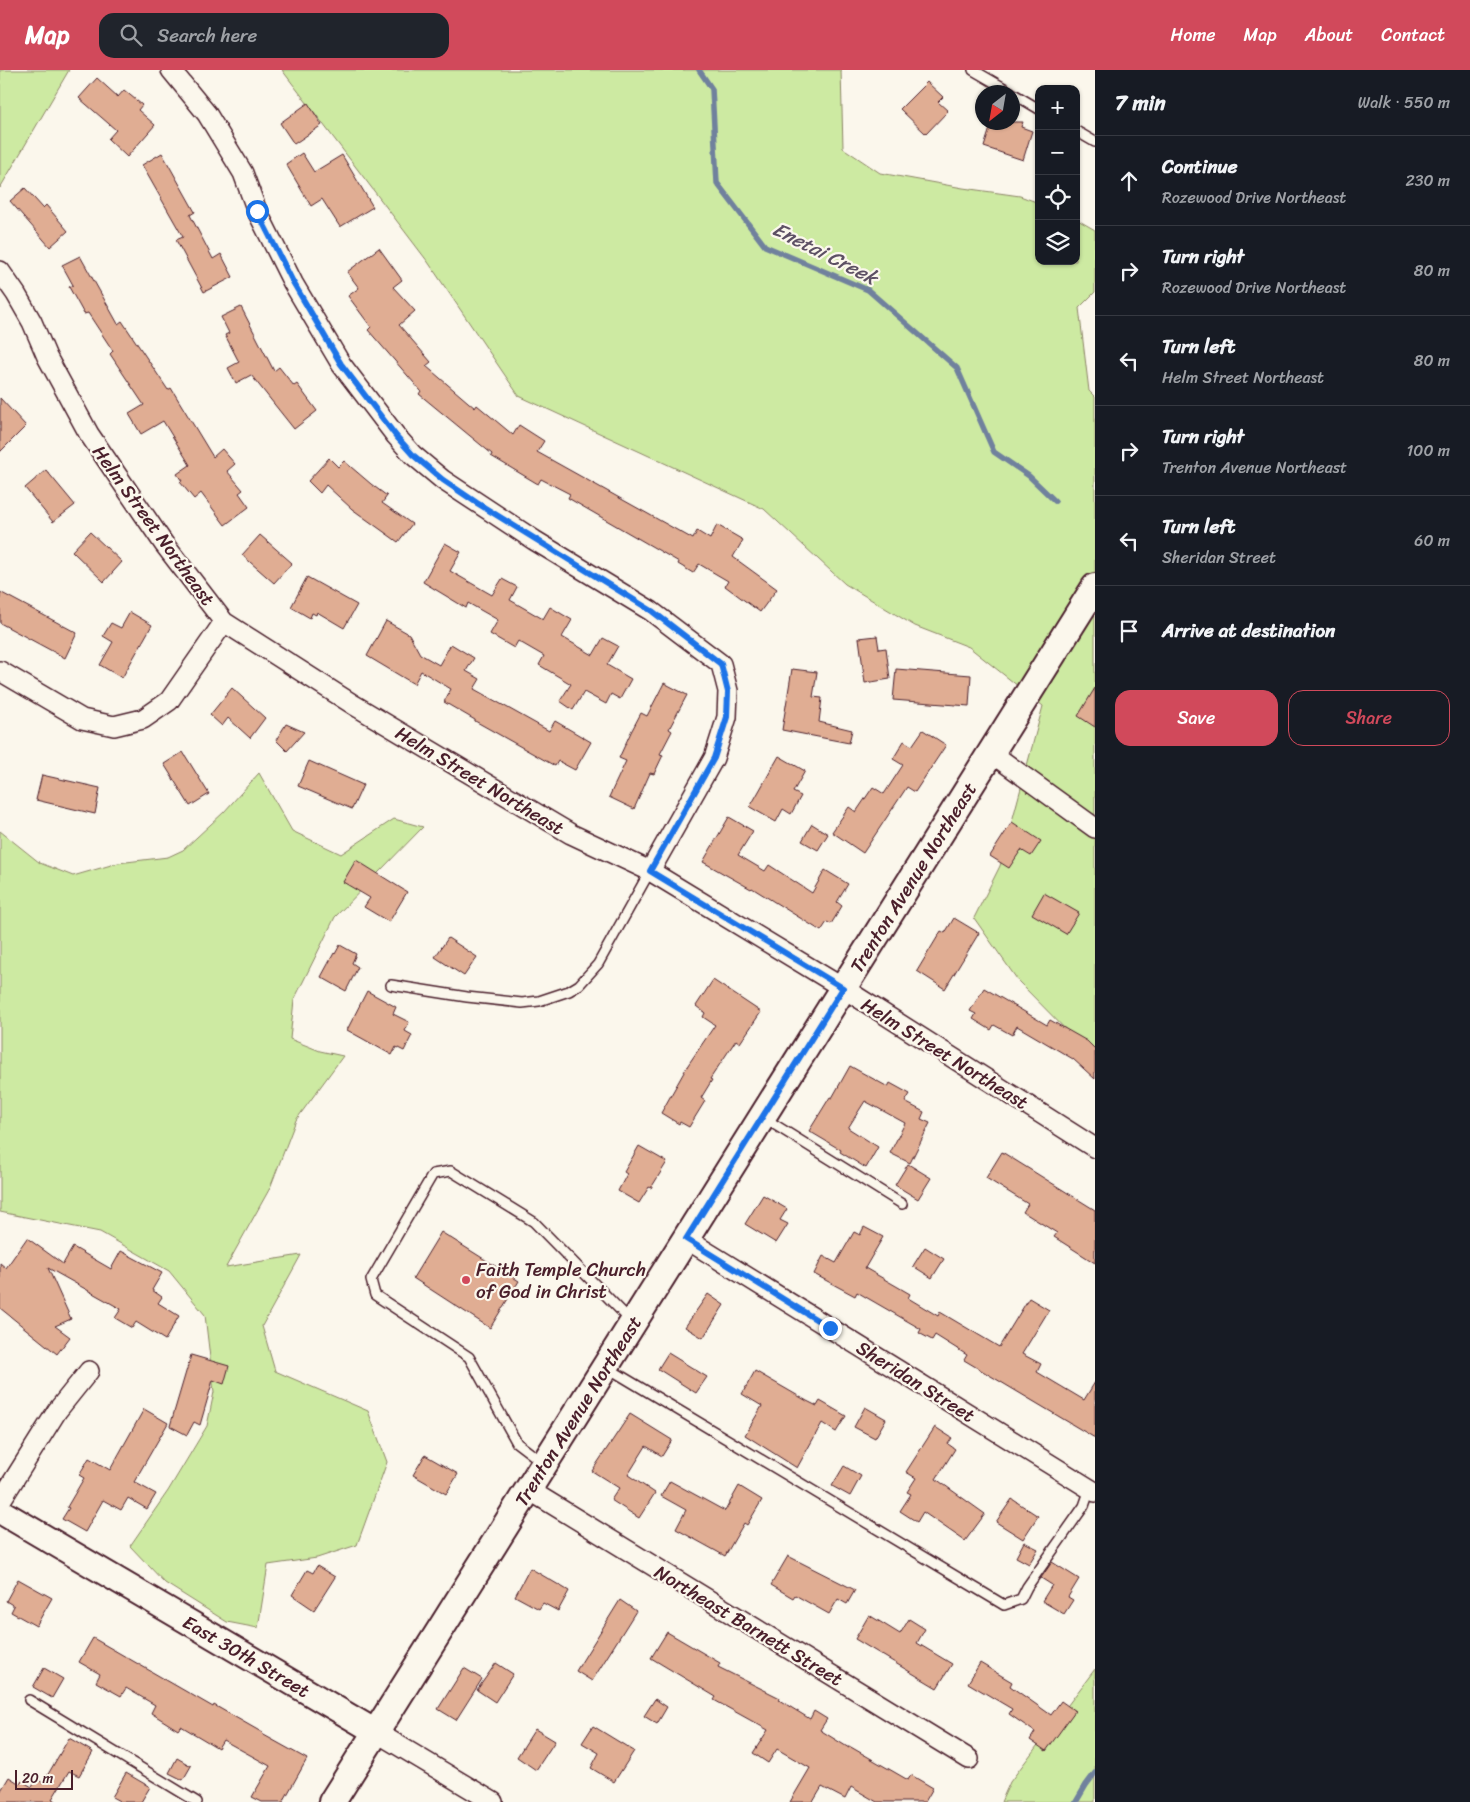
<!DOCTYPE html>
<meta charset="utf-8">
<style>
:root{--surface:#171b24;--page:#20242c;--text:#f1f3f6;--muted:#9ea1a6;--line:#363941;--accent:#d1495b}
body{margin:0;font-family:Sriracha,sans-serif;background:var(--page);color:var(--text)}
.controls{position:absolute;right:15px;top:15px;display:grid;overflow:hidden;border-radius:10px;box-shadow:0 1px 4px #0004}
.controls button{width:45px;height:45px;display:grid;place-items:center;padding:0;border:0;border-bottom:1px solid var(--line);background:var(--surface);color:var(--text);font:25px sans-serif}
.compass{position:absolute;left:975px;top:15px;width:45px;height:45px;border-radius:50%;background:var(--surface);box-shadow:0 1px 4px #0004;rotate:211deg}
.scale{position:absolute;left:15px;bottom:12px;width:58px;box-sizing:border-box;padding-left:5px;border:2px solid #4a1f2b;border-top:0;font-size:14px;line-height:18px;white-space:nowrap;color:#4a1f2b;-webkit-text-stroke:4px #fbf7ec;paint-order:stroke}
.stop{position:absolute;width:15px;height:15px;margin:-11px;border:4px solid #1a73e8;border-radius:50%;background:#fff}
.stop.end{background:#1a73e8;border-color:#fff;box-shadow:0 1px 5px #0008}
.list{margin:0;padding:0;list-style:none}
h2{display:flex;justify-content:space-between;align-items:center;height:65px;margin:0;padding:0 20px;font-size:21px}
h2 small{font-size:16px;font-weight:400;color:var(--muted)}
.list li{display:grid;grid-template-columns:32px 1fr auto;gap:15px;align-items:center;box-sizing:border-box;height:90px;padding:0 20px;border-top:1px solid var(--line)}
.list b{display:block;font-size:19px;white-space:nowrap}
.list p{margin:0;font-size:16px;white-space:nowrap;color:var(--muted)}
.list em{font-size:16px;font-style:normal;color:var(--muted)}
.actions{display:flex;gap:10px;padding:15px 20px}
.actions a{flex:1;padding:11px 0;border:1px solid var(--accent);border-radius:15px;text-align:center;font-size:18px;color:var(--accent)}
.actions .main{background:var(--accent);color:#fff}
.icon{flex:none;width:28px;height:28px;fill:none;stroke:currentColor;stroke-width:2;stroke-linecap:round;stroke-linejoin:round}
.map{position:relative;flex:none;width:1095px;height:1732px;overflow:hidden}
header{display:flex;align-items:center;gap:30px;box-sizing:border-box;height:70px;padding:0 25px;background:var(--accent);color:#fff}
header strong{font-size:24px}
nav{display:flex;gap:28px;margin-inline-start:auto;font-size:18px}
.search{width:350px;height:45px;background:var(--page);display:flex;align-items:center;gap:12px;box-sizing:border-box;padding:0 18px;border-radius:15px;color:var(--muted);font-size:19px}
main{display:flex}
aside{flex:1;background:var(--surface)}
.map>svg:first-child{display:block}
.green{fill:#cdeaa2;stroke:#8c8466}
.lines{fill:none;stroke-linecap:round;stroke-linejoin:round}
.stream{stroke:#70819d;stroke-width:5.5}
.building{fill:#e0ad93;stroke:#4a1f2b}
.service-casing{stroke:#4a1f2b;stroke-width:12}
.minor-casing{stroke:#4a1f2b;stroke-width:22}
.tertiary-casing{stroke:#4a1f2b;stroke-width:28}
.secondary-casing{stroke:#4a1f2b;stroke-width:30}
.service{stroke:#fbf7ec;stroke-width:9}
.minor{stroke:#fbf7ec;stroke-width:19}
.tertiary{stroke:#fbf7ec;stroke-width:24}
.secondary{stroke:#fbf7ec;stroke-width:26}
.route{stroke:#1a73e8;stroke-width:6}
.poi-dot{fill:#d1495b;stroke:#fbf7ec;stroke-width:2}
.labels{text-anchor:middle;stroke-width:4.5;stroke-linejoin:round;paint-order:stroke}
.street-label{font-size:19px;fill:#4a1f2b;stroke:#fbf7ec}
.poi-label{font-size:19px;fill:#4a1f2b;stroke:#fbf7ec;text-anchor:start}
.water-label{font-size:20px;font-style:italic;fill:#5d5064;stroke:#fbf7ec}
</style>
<header>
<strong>Map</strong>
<div class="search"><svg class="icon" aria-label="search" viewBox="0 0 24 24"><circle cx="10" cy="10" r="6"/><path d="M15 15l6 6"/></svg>Search here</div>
<nav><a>Home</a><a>Map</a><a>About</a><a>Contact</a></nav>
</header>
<main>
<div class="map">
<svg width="1095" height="1732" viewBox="0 0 1095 1732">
<rect width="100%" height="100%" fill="#fbf7ec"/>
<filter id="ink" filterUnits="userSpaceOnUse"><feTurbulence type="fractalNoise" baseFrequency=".02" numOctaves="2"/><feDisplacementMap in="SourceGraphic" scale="10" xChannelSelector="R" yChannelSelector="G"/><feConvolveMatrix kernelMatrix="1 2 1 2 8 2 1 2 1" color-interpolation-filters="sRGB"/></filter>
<g filter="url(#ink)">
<path class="green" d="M 0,0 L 69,0 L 0,118 Z
M 282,0 L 841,0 L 843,78 L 880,103 L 963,118 L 1020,126 L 1039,133 L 1039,191 L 1076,191 L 1076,149 L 1095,160 L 1095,222 L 1079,238 L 1089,321 L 1095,327 L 1095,987 L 1082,976 L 1019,912 L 974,848 L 1000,796 L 1043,636 L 969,577 L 915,556 L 845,514 L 764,439 L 519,326 L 428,192 Z
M 259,703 L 292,761 L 341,784 L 394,749 L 423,757 L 335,847 L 294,930 L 290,969 L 320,981 L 343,986 L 296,1050 L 270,1118 L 226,1197 L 301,1185 L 262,1256 L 275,1301 L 368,1341 L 387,1392 L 357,1475 L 317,1488 L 268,1495 L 258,1558 L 227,1552 L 165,1513 L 130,1476 L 168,1421 L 207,1356 L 214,1322 L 205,1245 L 169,1201 L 100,1162 L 0,1142 L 0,761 L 40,793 L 73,806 L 118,793 L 168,787 L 183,780 L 224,742 Z
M 1095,1599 L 1095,1732 L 1001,1732 L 1010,1712 Z"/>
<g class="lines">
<path class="stream" d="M 699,0 L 712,19 L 717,113 L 765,176 L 868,220 L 957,298 L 994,382 L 1029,406 L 1055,431
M 1076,1732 L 1086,1715 L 1095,1703"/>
</g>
<path class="building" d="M 97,8 L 118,27 L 124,20 L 142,35 L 138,40 L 155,55 L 127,87 L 108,69 L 116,60 L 79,28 Z
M 927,12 L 943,27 L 938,32 L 948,41 L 926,64 L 900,39 Z
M 308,33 L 322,55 L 294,74 L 280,53 Z
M 992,52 L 1023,52 L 1021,57 L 1032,61 L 1023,90 L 984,77 Z
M 162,83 L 195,142 L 190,145 L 213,189 L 221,184 L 233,207 L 204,222 L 176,170 L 183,167 L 142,95 Z
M 302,83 L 314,102 L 342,85 L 373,137 L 340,157 L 322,129 L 311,136 L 286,94 Z
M 25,118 L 43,138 L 46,135 L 68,161 L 50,177 L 10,131 Z
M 379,178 L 402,210 L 393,217 L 415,241 L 399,255 L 431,292 L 426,296 L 475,338 L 477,335 L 513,365 L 519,355 L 544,371 L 537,382 L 693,469 L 697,461 L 710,469 L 717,455 L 743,470 L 733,487 L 777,519 L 760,542 L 725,516 L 728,511 L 699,494 L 693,503 L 678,494 L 679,492 L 568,428 L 570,424 L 541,409 L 538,414 L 491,386 L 492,384 L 419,324 L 421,321 L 368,260 L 371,257 L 348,226 L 359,218 L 347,202 Z
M 80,186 L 118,254 L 122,251 L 168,320 L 171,318 L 213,387 L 222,379 L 235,394 L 227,401 L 243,420 L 239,423 L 249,437 L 225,455 L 201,423 L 194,429 L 180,412 L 182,411 L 177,404 L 190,395 L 163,351 L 141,364 L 129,344 L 144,335 L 110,284 L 113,281 L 88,243 L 84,244 L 69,217 L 73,215 L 62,195 Z
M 241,237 L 274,301 L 279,297 L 294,316 L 297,314 L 317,341 L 294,359 L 251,305 L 236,313 L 228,298 L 239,292 L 225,265 L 229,263 L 221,247 Z
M 0,328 L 26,356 L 0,382 Z
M 329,388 L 338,397 L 344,391 L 371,414 L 387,426 L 382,433 L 412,454 L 398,472 L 352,439 L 326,415 L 320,423 L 308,411 Z
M 46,400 L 75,435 L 53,452 L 25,418 Z
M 90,462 L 122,492 L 104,512 L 72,481 Z
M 260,465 L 292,493 L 274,513 L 242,485 Z
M 445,473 L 461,482 L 450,501 L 492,525 L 502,509 L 517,517 L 510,530 L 543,549 L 550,537 L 572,550 L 562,567 L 593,585 L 603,568 L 618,576 L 607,595 L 631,609 L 620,629 L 611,624 L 606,634 L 584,622 L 573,640 L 560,631 L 571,614 L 539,595 L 544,586 L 518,571 L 514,578 L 490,564 L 498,550 L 468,533 L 466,538 L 423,512 Z
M 307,507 L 357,535 L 344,558 L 317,542 L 316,545 L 312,543 L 310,548 L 291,537 Z
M 0,522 L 77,563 L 65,588 L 0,553 Z
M 130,542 L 152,555 L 122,608 L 100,595 L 113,572 L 103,566 L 111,553 L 121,558 Z
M 386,551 L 409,564 L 420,584 L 439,595 L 451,574 L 474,588 L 466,601 L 480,609 L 474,619 L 549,661 L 555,651 L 591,672 L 575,700 L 558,691 L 555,696 L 475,651 L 475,650 L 444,632 L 451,619 L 421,601 L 414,614 L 367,586 Z
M 877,566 L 879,579 L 886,578 L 890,609 L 865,613 L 859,568 Z
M 792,599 L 817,602 L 813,627 L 822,628 L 819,652 L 852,660 L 849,673 L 782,660 Z
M 896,599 L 971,605 L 969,636 L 893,630 Z
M 664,613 L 687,625 L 669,659 L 672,661 L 660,684 L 663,685 L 654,704 L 650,703 L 634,739 L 609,727 L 626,691 L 619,688 L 631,662 L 641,643 L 647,646 Z
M 232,618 L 265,648 L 250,668 L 228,648 L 222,656 L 210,645 Z
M 1095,618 L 1095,657 L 1078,646 Z
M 286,654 L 304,662 L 287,681 L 276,670 Z
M 923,660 L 946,675 L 915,722 L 907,717 L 863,783 L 832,762 L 849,737 L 856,742 L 873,717 L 884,724 L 903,695 L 893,689 L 904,671 L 912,676 Z
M 183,682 L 209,724 L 190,736 L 164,694 Z
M 779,686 L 805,701 L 793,722 L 801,726 L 791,744 L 783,739 L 776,752 L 750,737 Z
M 309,691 L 363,715 L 352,739 L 298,716 Z
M 42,705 L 100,718 L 95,744 L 36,730 Z
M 729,747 L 753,761 L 738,785 L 765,801 L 769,795 L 812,823 L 825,800 L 848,814 L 837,832 L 842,836 L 831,854 L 827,852 L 821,861 L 752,818 L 751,819 L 703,792 Z
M 1012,752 L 1041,771 L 1031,786 L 1021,780 L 1009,798 L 990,786 Z
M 812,754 L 828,764 L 818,780 L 802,771 Z
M 356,790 L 407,822 L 389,852 L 364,837 L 370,828 L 343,812 Z
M 1044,823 L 1079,843 L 1066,864 L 1032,844 Z
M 954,848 L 979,863 L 945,919 L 917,901 L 941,861 L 945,863 Z
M 448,868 L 477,887 L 464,906 L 435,887 Z
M 340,875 L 356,884 L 352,893 L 358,897 L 346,921 L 321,907 L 334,883 L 335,884 Z
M 713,910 L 761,942 L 740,973 L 736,970 L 710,1009 L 712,1010 L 701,1028 L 705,1031 L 689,1057 L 680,1052 L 679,1054 L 661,1043 L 688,995 L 715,955 L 703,947 L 705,943 L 696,936 Z
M 984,918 L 1047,955 L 1050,950 L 1087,971 L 1095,979 L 1095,1009 L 1073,989 L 1017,956 L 1012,965 L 994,955 L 991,960 L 973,949 L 976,944 L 970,941 Z
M 367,921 L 396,937 L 393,944 L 409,952 L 405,961 L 412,965 L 404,981 L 396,977 L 392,985 L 347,960 Z
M 850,996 L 888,1017 L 890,1013 L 910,1024 L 905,1032 L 924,1042 L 921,1049 L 930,1053 L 910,1093 L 890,1083 L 905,1053 L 865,1031 L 848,1058 L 878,1077 L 866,1098 L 840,1082 L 841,1080 L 809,1061 L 830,1027 L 832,1028 Z
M 639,1076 L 667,1092 L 651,1118 L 649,1117 L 639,1133 L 618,1121 L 627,1104 L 624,1102 Z
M 1002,1082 L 1095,1140 L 1095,1193 L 1054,1167 L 1057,1163 L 1023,1142 L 1028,1134 L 986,1108 Z
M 908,1094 L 931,1108 L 918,1129 L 895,1115 Z
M 763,1125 L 787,1139 L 780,1150 L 788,1154 L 776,1173 L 745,1154 Z
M 864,1157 L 883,1167 L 865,1198 L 910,1224 L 908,1228 L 938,1246 L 940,1242 L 999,1277 L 1029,1228 L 1049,1240 L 1022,1284 L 1041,1294 L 1037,1302 L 1084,1330 L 1095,1312 L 1095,1368 L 964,1290 L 967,1285 L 935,1265 L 932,1270 L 919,1263 L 921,1259 L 857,1222 L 855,1226 L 814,1204 L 823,1186 L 836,1193 L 854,1162 L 860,1165 Z
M 441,1162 L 519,1211 L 490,1258 L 413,1208 Z
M 27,1168 L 63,1194 L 73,1177 L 111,1199 L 121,1181 L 162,1203 L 152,1220 L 162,1227 L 158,1233 L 179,1246 L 165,1270 L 136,1252 L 132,1258 L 115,1248 L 121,1239 L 48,1198 L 71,1249 L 55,1256 L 70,1267 L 57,1284 L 0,1238 L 0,1193 L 6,1198 Z
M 925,1177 L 944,1189 L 932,1208 L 913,1196 Z
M 708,1224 L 724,1235 L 703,1268 L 685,1257 Z
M 668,1283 L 707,1307 L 696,1323 L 658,1299 Z
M 191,1285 L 229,1296 L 224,1314 L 213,1310 L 200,1355 L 194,1352 L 187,1365 L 170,1356 Z
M 755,1301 L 807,1331 L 817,1336 L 820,1331 L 846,1346 L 836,1362 L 822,1353 L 797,1398 L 745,1365 L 762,1336 L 742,1324 Z
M 865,1337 L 886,1349 L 875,1368 L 854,1357 Z
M 144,1339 L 168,1353 L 134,1412 L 156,1424 L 147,1439 L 128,1428 L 121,1440 L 103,1430 L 85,1462 L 62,1449 L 69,1438 L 67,1437 L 84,1408 L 79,1405 L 89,1388 L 110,1400 Z
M 630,1344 L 672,1370 L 662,1386 L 646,1376 L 628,1405 L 655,1423 L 639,1448 L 611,1430 L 619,1418 L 592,1401 Z
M 935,1357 L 952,1368 L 948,1374 L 955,1379 L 936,1409 L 985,1444 L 965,1471 L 923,1442 L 917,1452 L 900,1441 L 911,1424 L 907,1422 L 916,1408 L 906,1402 Z
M 425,1385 L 458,1404 L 446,1424 L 413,1405 Z
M 844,1396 L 861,1406 L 850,1426 L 832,1416 Z
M 670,1411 L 725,1441 L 739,1416 L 762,1430 L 747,1455 L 744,1453 L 725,1486 L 676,1459 L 686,1440 L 661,1426 Z
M 1012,1429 L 1038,1446 L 1023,1469 L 996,1452 Z
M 1024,1472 L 1038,1479 L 1029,1494 L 1016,1487 Z
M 788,1486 L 855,1520 L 847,1534 L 838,1529 L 829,1544 L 795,1525 L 793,1528 L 771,1515 Z
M 1052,1492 L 1079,1509 L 1068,1527 L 1073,1530 L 1064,1544 L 1042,1531 L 1052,1515 L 1041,1508 Z
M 317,1496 L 335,1507 L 314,1540 L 292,1525 L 307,1500 L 313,1503 Z
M 530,1498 L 569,1521 L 558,1541 L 543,1533 L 539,1539 L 515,1526 Z
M 18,1509 L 52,1528 L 36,1556 L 11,1542 L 14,1536 L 6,1531 Z
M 620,1530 L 636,1541 L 592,1611 L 576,1601 Z
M 869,1545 L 900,1564 L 909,1549 L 925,1559 L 917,1573 L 952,1594 L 937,1618 L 855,1569 Z
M 667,1562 L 720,1593 L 718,1597 L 780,1628 L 779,1630 L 810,1649 L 814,1641 L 827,1649 L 820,1660 L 849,1678 L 849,1676 L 908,1710 L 911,1705 L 933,1718 L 925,1732 L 877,1732 L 851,1717 L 845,1729 L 822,1717 L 813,1732 L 790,1732 L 810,1698 L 777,1679 L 768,1693 L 753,1683 L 768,1660 L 714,1630 L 716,1627 L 651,1588 Z
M 93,1568 L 213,1637 L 214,1635 L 263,1663 L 262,1664 L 307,1689 L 283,1732 L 262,1732 L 252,1727 L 270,1696 L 223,1670 L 218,1678 L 181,1656 L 178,1660 L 151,1643 L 155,1635 L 126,1618 L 121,1626 L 96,1612 L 100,1604 L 79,1592 Z
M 496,1593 L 513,1604 L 495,1632 L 477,1620 Z
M 980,1593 L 1012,1612 L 1010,1616 L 1051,1645 L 1061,1631 L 1075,1641 L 1046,1681 L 1030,1670 L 1035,1662 L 1009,1644 L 1012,1639 L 968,1613 Z
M 44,1598 L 63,1609 L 52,1628 L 33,1617 Z
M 464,1598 L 482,1609 L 456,1650 L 438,1639 Z
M 655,1629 L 667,1637 L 657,1654 L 644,1646 Z
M 593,1656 L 634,1681 L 614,1712 L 591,1698 L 599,1683 L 582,1673 Z
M 535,1659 L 555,1671 L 536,1700 L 517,1687 Z
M 69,1668 L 93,1682 L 79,1706 L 69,1701 L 52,1729 L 57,1732 L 0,1732 L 0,1722 L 9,1707 L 20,1714 L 22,1711 L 32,1717 L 37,1709 L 43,1713 Z
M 177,1688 L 191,1696 L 183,1710 L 169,1703 Z
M 126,1703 L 150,1717 L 141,1732 L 121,1732 L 112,1727 Z"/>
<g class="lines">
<g class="service-casing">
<path id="service" d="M 973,0 L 1011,22
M 1012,23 L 1039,39
M 1076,61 L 1095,72
M 391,915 L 467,927 L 522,933 L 539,931 L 569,921 L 579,915 L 598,894 L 650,801
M 764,1048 L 902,1134
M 608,1298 L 1004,1535 L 1021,1529 L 1027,1517 L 1084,1436 L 1090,1419
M 542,1392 L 517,1373 L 469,1287 L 375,1225 L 371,1210 L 433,1104 L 451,1101 L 534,1152 L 631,1251
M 29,1630 L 197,1732"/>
</g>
<g class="minor-casing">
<path id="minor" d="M 171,0 L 207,44 L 243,103 L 257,141 L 293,213 L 341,294 L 396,366 L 413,385 L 443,410 L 534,470 L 651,541 L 721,594 L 728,621 L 727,647 L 714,688 L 650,801
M 0,201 L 16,224 L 32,252 L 47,287 L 89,364 L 164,474 L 224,552 L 354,635 L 571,764 L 650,801 L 843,918 L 1095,1078
M 0,601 L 82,649 L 114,656 L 143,649 L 169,631 L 224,552
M 990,682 L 1095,758
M 686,1169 L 1095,1422
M 529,1420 L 969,1689
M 0,1432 L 57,1341 L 89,1301
M 376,1662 L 493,1732"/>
</g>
<g class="tertiary-casing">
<g id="tertiary">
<path id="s1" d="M 0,1441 L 376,1662"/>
</g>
</g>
<g class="secondary-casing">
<g id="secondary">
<path id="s2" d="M 332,1732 L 1095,517"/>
</g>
</g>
<use href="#service" class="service"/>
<use href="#minor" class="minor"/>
<use href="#tertiary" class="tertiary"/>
<use href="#secondary" class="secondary"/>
</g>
</g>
<g class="lines" filter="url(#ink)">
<path class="route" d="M 257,141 L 293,212 L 341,294 L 396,366 L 413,385 L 443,410 L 477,433 L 652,541 L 721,594 L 728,622 L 727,647 L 714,688 L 650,801 L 843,918 L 686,1169 L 830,1258"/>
</g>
<circle class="poi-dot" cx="466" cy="1210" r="5"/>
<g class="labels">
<g class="street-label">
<text transform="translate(154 455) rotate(54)" y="7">Helm Street Northeast</text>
<text transform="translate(480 710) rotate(31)" y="7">Helm Street Northeast</text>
<text dy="7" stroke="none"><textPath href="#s2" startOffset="1092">Trenton Avenue Northeast</textPath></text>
<text transform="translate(945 983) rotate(32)" y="7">Helm Street Northeast</text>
<text transform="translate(916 1311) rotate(32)" y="7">Sheridan Street</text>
<text dy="7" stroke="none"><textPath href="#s2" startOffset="462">Trenton Avenue Northeast</textPath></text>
<text transform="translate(749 1555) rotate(31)" y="7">Northeast Barnett Street</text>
<text dy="7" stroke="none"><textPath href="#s1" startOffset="286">East 30th Street</textPath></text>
</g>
<g class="poi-label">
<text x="476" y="1206">Faith Temple Church<tspan x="476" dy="22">of God in Christ</tspan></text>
</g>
<g class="water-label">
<text transform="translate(825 183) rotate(27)" y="7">Enetai Creek</text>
</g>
</g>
</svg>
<div class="controls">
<button>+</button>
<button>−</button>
<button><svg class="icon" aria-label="locate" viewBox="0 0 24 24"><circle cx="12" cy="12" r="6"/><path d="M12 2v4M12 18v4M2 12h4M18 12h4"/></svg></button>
<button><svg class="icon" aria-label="layers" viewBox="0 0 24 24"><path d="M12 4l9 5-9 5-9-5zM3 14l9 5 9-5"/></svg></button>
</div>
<svg class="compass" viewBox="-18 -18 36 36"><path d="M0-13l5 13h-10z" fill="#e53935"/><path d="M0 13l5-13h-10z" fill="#9ea1a6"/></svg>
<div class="scale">20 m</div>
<div class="stop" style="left:257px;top:141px"></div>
<div class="stop end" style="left:830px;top:1258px"></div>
</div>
<aside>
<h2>7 min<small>Walk · 550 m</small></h2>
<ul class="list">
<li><svg class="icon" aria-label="ahead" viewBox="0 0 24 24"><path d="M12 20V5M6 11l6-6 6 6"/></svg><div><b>Continue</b><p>Rozewood Drive Northeast</p></div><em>230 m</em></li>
<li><svg class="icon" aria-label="right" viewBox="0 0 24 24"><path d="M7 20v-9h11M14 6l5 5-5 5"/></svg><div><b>Turn right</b><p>Rozewood Drive Northeast</p></div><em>80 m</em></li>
<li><svg class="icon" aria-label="left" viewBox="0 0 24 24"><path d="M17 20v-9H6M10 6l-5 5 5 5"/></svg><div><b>Turn left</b><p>Helm Street Northeast</p></div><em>80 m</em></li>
<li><svg class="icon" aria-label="right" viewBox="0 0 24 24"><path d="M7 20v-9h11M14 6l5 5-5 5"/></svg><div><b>Turn right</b><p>Trenton Avenue Northeast</p></div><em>100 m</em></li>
<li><svg class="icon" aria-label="left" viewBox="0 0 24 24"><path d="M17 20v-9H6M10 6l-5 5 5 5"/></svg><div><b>Turn left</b><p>Sheridan Street</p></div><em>60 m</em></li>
<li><svg class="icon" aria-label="arrive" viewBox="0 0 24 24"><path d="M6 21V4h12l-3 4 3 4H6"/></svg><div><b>Arrive at destination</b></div></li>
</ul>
<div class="actions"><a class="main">Save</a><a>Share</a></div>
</aside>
</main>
